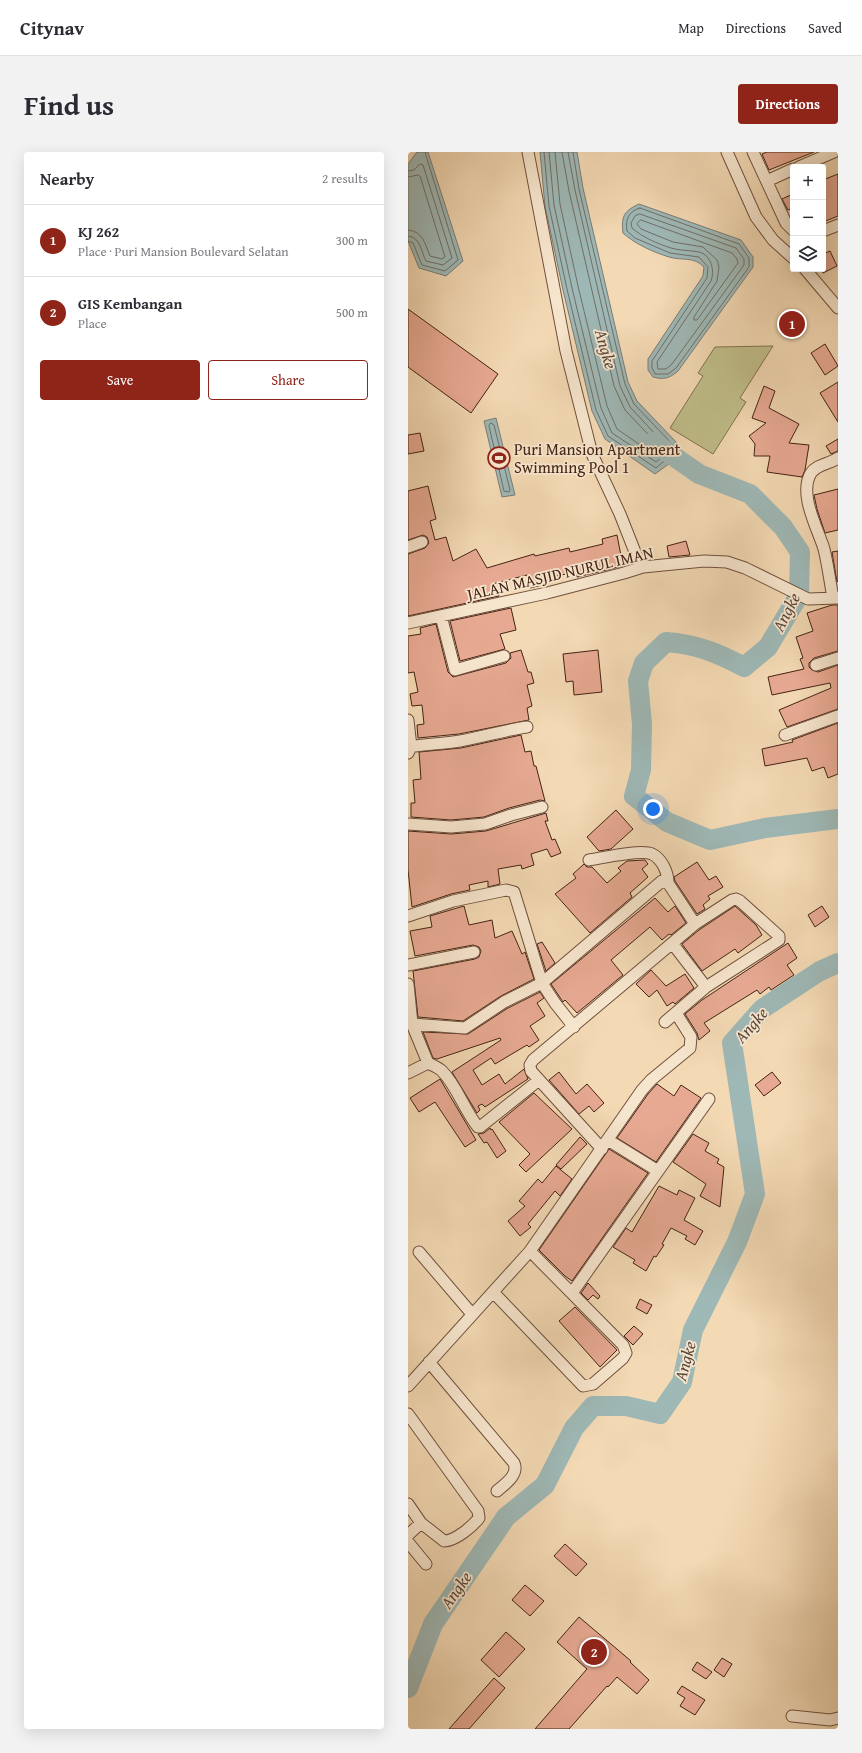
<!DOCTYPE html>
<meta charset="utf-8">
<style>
:root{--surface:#fff;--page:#f2f2f3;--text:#2b2b33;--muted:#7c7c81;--line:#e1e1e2;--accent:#8f2418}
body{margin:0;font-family:"Gentium Book Plus",serif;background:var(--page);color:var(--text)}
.controls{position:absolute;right:12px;top:12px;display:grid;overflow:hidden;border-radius:4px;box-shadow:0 4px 16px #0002}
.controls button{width:36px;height:36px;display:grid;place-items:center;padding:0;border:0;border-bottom:1px solid var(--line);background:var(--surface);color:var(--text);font:20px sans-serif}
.you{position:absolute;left:245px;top:657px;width:14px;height:14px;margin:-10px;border:3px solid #fff;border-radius:50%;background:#1a73e8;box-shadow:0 0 0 6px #1a73e833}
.badge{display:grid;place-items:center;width:26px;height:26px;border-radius:50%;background:var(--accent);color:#fff;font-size:13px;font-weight:700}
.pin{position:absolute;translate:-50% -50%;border:2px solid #fff;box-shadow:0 1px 4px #0006}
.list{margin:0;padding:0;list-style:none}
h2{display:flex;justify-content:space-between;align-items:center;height:52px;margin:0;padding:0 16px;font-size:17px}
h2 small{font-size:13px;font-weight:400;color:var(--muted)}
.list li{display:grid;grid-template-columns:26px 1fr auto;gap:12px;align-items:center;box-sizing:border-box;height:72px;padding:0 16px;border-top:1px solid var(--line)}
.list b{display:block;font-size:15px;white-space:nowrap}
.list p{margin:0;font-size:13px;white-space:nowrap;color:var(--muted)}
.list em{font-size:13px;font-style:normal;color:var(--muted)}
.actions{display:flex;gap:8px;padding:12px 16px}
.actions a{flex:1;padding:9px 0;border:1px solid var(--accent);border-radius:4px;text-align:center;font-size:14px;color:var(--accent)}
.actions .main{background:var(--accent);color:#fff}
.icon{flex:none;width:22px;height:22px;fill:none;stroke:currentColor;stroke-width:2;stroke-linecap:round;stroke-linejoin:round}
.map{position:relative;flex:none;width:430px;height:1577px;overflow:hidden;border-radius:4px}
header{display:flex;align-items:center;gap:24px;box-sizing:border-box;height:56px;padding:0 20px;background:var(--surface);border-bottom:1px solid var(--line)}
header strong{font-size:19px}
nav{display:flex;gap:22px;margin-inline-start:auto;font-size:14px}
.intro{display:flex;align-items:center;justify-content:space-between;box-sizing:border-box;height:96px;padding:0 24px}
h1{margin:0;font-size:28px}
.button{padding:10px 18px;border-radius:4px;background:var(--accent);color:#fff;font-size:14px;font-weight:700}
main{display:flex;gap:24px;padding:0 24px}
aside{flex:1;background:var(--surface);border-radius:4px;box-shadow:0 4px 16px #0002}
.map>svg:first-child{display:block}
.green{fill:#c0be89;stroke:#82704f}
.water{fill:#9eb8b6;stroke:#7a7c76}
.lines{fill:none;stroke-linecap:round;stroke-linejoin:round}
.shore{stroke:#716e66;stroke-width:1}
.river{stroke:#9eb8b6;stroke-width:20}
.building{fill:#e7a992;stroke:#442315}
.street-casing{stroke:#70503d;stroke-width:13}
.street{stroke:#f7e6ce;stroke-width:11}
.labels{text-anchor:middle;stroke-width:3.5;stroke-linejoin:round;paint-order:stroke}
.poi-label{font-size:16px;fill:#442315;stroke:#f7e6ce;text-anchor:start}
.street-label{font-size:16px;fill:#442315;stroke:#f7e6ce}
.water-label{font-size:17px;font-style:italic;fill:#5a483d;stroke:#f7e6ce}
</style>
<header>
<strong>Citynav</strong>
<nav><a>Map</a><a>Directions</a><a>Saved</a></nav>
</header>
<div class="intro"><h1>Find us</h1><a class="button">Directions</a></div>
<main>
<aside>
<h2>Nearby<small>2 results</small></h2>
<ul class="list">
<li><span class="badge">1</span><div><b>KJ 262</b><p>Place · Puri Mansion Boulevard Selatan</p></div><em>300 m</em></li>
<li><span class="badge">2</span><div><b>GIS Kembangan</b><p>Place</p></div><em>500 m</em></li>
</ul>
<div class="actions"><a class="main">Save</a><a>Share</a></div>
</aside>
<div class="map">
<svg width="430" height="1577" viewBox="0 0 430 1577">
<rect width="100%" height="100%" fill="#f3d9b4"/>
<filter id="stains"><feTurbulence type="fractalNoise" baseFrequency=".005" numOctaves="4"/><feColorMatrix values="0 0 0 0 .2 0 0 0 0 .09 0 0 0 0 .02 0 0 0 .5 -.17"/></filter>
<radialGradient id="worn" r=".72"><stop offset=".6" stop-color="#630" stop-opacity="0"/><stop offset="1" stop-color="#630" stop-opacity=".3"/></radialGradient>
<path class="green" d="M 365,194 L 332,246 L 338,250 L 305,302 L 262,276 L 295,224 L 290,221 L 307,195 Z"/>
<path class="water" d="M 9,0 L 20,0 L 55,109 L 38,124 L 11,116 L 0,89 L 0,12 Z
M 132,0 L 169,0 L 175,36 L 220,230 L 229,249 L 269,291 L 273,303 L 247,322 L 197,287 L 184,259 L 155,138 L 137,54 Z
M 231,52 L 333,88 L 345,105 L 345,115 L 270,219 C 262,226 256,228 245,225 L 240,218 L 240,207 L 295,124 L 296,115 C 286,104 274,109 261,105 C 245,100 227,92 215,81 C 213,64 216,59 231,52 Z
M 88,266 L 107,343 L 94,345 L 76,269 Z"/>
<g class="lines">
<path class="shore" d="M 136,0 L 141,54 L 159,137 L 188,258 L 200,284 L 248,316 L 267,300 L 265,293 L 226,252 L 217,232 L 171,37 L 165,0
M 141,0 L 146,53 L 164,136 L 193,256 L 204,281 L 248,310 L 262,298 L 222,255 L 212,234 L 167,38 L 160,0
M 147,0 L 152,52 L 170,134 L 199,254 L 209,277 L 247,303 L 253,299 L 253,296 L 217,258 L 206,234 L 161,39 L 154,0
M 0,19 L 6,18 L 12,12 L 15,13 L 44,106 L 35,113 L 18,109 C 13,100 13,85 0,84
M 0,25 L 10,23 L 12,24 L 37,105 L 34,107 L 22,104 C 17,92 15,79 0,78
M 232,56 L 331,92 L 341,106 L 341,115 L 268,216 L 260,222 L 247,222 L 244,216 L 244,209 L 299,126 L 300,115 L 291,105 L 262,101 L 227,86 L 219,79 C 217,67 221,59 232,56 Z
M 232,62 L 328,96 L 336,107 L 336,113 L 264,212 L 258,217 L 250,217 L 249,210 L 303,129 C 307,118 303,103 291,100 C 282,98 272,99 263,96 C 250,92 234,85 224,76 L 223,71 L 227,64 Z
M 233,68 L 324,101 L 329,107 L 330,111 L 289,168 L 286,168 L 286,165 L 309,129 L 311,115 L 309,108 L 295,95 L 265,90 L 233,77 L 229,72 Z
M 0,89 L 5,91 L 14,113 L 37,119 L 50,108 L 17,0
M 83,271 L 86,273 L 102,338 L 101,340 L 96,339 L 81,274 Z"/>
<path class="river" d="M 245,290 L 291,322 L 342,342 L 375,375 L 392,400 L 391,443 L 360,495 L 336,515 C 310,501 288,492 258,490 L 236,511 L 230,529 L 234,572 L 233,618 L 226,644 L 259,670 L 302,688 L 357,676 L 430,667
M 0,1536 L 25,1472 L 98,1365 L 137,1333 L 166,1276 L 185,1254 L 218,1254 L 252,1262 L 274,1230 L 285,1178 L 329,1090 L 347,1042 L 324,891 L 354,857 L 412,819 L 430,811"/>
</g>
<path class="building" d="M 359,0 L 406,0 L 361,18 L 354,2 Z
M 430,22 L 430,64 L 415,70 L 415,28 Z
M 385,42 L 385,56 L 380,58 L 374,47 Z
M 422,99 L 429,114 L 415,121 L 415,102 Z
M 0,157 L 90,222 L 63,261 L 0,215 Z
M 390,164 L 393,177 L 378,180 L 375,167 Z
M 417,192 L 430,214 L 417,223 L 403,201 Z
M 430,230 L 430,270 L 412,241 Z
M 356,234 L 367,239 L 361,256 L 391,272 L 381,291 L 401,293 L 397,318 L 394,325 L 359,320 L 362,304 L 346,304 L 347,292 L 341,284 L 358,271 L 344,266 Z
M 12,281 L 16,299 L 0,302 L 0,283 Z
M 430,287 L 430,299 L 423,302 L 418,294 Z
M 20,334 L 28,367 L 22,369 L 27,388 L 38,385 L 45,409 L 68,397 L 79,416 L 126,402 L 127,404 L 161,396 L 162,400 L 195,392 L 194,387 L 209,383 L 215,414 L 169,425 L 168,420 L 133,427 L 134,433 L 122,436 L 119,423 L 85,432 L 91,444 L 0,464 L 0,402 L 17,396 L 21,391 L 19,385 L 15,383 L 0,388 L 0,339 Z
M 430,337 L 430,378 L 417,381 L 409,357 L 406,343 Z
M 278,389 L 282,403 L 261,405 L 259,394 Z
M 430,399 L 430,429 L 429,430 L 424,400 Z
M 424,453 L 430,453 L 430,499 L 406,506 L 401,511 L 401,515 L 404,518 L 410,520 L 430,513 L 430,557 L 379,575 L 371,558 L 423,536 L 422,531 L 364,543 L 360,525 L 396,517 L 392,507 L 395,506 L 388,485 L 405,479 L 399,461 Z
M 103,456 L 108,478 L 92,482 L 97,497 L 52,509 L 42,469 Z
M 28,472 L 40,520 L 45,525 L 98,511 L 103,506 L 102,501 L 113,498 L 120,520 L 123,520 L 126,531 L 119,533 L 124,554 L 119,556 L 121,568 L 51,582 L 10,586 L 9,573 L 16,572 L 14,553 L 4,554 L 2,542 L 10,540 L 6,520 L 0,521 L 0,484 L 13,482 L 12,476 Z
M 190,498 L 194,540 L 166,543 L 165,529 L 158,530 L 155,502 Z
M 430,571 L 430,622 L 420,626 L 416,615 L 404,619 L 399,606 L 357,614 L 354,597 L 385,590 L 384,588 Z
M 113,583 L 117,600 L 123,599 L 126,614 L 128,614 L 137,649 L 132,648 L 101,656 L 76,665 L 43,668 L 3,665 L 3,651 L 7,651 L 5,628 L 13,627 L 11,600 L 53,596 Z
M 208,658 L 225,677 L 203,697 L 191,699 L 179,685 Z
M 138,661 L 140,669 L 137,669 L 144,688 L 147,687 L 153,701 L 143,705 L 139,697 L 123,702 L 126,713 L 114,717 L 113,713 L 90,717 L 92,732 L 80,735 L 80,729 L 61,733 L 62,738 L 43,742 L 4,755 L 0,718 L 0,679 L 43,682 L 78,679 Z
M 237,708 L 240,712 L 234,717 L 240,725 L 222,741 L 224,745 L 182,781 L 147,742 L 168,726 L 165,722 L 176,712 L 179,715 L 184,715 L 199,731 L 213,719 L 210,716 L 219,709 Z
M 289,710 L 301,728 L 308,724 L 315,735 L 300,744 L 302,747 L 295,753 L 297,757 L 289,762 L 267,729 L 266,725 Z
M 247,746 L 260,760 L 267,754 L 278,771 L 263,783 L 261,782 L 254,788 L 242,775 L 203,808 L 215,823 L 169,861 L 157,848 L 155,850 L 143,832 Z
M 56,754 L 61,773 L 84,768 L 87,786 L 104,779 L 114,802 L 117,800 L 126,827 L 93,844 L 55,869 L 10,865 L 5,819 L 67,807 L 71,805 L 73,799 L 71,795 L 65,793 L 7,804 L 2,779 L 24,775 L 22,764 Z
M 327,754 L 348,773 L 354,783 L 330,801 L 327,797 L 294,819 L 274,792 L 291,778 Z
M 414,754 L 421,765 L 407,775 L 400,763 Z
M 134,790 L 147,811 L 138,819 L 129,792 Z
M 380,791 L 389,806 L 379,813 L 386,823 L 363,838 L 361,835 L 352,842 L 349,838 L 296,871 L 302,879 L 291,888 L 289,881 L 277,862 L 294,848 Z
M 243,818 L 258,834 L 277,822 L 286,836 L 267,852 L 265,850 L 259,854 L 249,838 L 241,845 L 228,832 Z
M 132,840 L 136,846 L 129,851 L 137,864 L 122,874 L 131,888 L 121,895 L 119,893 L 87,912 L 83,906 L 65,918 L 74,933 L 91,922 L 97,932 L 116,917 L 120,927 L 77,955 L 74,952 L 70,954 L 72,958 L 69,961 L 44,920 L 93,888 L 92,886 L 29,907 L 25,906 L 15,880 L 60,882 L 100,856 Z
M 151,920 L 168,942 L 179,932 L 196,951 L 186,960 L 181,954 L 171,962 L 141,928 Z
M 364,920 L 373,931 L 356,944 L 347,933 Z
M 32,927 L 68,988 L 57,995 L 27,950 L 11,960 L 2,946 Z
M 249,932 L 266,944 L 273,933 L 293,946 L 248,1010 L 209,986 L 240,942 Z
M 126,941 L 164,977 L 118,1020 L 111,1013 L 122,1002 L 91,970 Z
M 82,976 L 83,978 L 84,977 L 98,999 L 89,1006 L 79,990 L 76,991 L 70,982 L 76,981 Z
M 285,982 L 301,991 L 297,999 L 311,1007 L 309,1011 L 316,1015 L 312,1055 L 292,1044 L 298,1032 L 265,1010 Z
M 172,985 L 179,992 L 153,1017 L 148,1013 Z
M 201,997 L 240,1021 L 164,1129 L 157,1124 L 131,1098 Z
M 148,1014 L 164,1027 L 152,1044 L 147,1039 L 120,1072 L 123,1075 L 112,1084 L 100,1069 L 117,1054 L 111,1049 L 130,1027 L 134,1031 Z
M 251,1034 L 269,1043 L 271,1038 L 287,1046 L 276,1068 L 295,1079 L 287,1093 L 277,1087 L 279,1084 L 263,1076 L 254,1092 L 256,1093 L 248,1105 L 246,1104 L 238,1119 L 225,1111 L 227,1108 L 205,1095 L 218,1076 L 224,1080 Z
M 180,1131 L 192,1144 L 190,1147 L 185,1143 L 180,1148 L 173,1141 Z
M 232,1147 L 244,1153 L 239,1162 L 228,1156 Z
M 167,1155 L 209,1198 L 192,1215 L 151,1169 Z
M 226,1174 L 235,1182 L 225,1193 L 216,1184 Z
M 157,1392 L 179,1412 L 168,1424 L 146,1404 Z
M 117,1433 L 136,1449 L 122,1464 L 104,1448 Z
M 171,1465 L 223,1509 L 222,1510 L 241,1528 L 229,1542 L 209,1525 L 200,1535 L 199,1534 L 161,1577 L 127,1577 L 179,1517 L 149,1490 Z
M 98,1480 L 117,1497 L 91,1525 L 73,1508 Z
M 314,1506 L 324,1512 L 316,1525 L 306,1518 Z
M 289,1510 L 304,1520 L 298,1527 L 284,1518 Z
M 86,1526 L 97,1536 L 61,1577 L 41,1577 Z
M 274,1534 L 297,1548 L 287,1563 L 272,1554 L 277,1546 L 269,1541 Z"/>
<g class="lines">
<g class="street-casing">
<path id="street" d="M 120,0 L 158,199 L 184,302 L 212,362 L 227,400 L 235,415
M 319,0 L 348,65 L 365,88 L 385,106
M 345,0 L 378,71 L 385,78
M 391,15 L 426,0
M 359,29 L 385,17
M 415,79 L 430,73
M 397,117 L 430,156
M 0,395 L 14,390
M 425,446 C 422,430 420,413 416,397 C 410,377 390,342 403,321 C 409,312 422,312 430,306
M 33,464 L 47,518 L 96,504
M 0,471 L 139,441 L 216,421 L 235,415 L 296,409 L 319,410 L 337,416 L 400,447 L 430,446
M 408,513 L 430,506
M 0,568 L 3,595 L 0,601
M 377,583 L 430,564
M 0,595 C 17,592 35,592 52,589 C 75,585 97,578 119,575
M 0,672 L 43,675 L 77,672 L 103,663 L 134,655
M 181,708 C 194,706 233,697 244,702 C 254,707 260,720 260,731
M 0,764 L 45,749 L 98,738 L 106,740 L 134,831 L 254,729 L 260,731 L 287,772
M 264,791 L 298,835
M 0,813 L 66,800
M 0,832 L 4,872 L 20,911
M 4,872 L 57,876 L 96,850 L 134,831 L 147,851 L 166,875
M 0,921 L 20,911 C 24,913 30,915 34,919 C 49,934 56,958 70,975 L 72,975 L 131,928
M 200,988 L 250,1019
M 194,997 L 123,919 L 122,913 L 125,908 L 287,772 L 324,748 L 328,747 L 332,749 L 371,784 L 371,788 L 298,835 L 257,870
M 11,1100 L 64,1162
M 85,1140 L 175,1234 L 185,1232 L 215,1206 L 218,1201 L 215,1193 L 122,1099
M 164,1141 L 301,947
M 21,1210 L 106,1311 C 111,1323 97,1332 89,1339
M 0,1234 L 122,1099 L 234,938 L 243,928 L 282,896 L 283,885 L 268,861
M 0,1262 L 70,1359 L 71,1366 C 64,1375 47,1389 36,1389 L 13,1371 L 0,1352
M 0,1383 L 13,1371
M 0,1390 L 18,1412
M 384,1564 L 422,1568 L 430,1566"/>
</g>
<use href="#street" class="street"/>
</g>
<defs>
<g id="stadium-ring" transform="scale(1.15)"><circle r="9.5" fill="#f7e6ce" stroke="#8f2418" stroke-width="1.5"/><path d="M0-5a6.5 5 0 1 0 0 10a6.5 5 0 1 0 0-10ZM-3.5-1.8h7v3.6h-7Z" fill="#8f2418"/></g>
</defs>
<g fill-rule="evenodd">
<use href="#stadium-ring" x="91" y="306"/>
</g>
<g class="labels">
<g class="poi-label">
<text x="106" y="303">Puri Mansion Apartment<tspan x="106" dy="18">Swimming Pool 1</tspan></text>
</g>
<g class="street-label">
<text transform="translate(152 421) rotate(-13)" y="6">JALAN MASJID NURUL IMAN</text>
</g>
<g class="water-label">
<text transform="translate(198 197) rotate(74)" y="6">Angke</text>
<text transform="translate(378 460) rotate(-63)" y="6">Angke</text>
<text transform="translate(343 873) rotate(-49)" y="6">Angke</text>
<text transform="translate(277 1209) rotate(-75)" y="6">Angke</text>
<text transform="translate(48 1438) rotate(-55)" y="6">Angke</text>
</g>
</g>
<rect width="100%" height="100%" filter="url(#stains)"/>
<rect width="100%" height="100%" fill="url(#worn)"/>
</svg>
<div class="controls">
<button>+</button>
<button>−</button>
<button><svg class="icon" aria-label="layers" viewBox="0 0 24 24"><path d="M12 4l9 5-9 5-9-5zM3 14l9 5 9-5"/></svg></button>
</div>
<div class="you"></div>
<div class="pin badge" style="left:384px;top:172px">1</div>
<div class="pin badge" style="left:186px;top:1500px">2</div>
</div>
</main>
